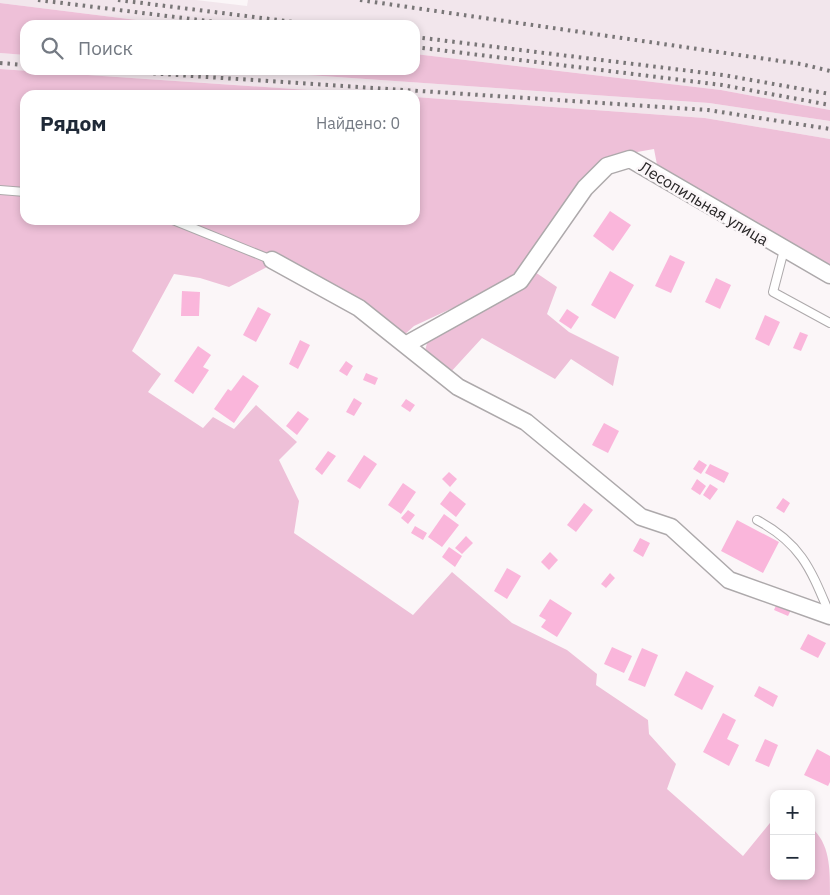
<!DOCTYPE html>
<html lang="ru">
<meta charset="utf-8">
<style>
:root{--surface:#fff;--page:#f2f2f3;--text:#1f2937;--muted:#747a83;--line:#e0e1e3}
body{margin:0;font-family:"IBM Plex Sans",sans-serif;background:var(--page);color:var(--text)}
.controls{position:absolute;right:15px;bottom:15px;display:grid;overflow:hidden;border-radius:10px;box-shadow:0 2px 8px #0003}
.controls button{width:45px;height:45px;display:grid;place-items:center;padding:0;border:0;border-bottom:1px solid var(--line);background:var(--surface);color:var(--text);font:25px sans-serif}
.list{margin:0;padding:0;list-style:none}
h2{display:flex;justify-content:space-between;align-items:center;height:65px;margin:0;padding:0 20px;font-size:21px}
h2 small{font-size:16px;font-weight:400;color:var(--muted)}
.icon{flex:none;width:28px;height:28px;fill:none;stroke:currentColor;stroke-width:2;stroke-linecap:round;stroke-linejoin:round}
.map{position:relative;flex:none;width:830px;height:895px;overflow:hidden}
.search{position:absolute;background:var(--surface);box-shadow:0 2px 8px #0003;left:20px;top:20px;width:400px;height:55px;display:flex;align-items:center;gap:12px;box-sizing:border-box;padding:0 18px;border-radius:15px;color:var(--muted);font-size:19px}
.panel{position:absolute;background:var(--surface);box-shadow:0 2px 8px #0003;left:20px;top:90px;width:400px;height:135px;border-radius:15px}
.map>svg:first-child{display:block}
.built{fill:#f2e6ec}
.green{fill:#eec0d8}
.building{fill:#fab6db}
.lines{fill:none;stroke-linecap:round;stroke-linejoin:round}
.service-casing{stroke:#ada9ab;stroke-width:10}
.minor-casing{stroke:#ada9ab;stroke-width:19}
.service{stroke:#fff;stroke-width:8}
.minor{stroke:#fff;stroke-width:16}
.rail{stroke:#797677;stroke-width:4;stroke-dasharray:2.5 5;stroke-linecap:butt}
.labels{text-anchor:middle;stroke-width:5;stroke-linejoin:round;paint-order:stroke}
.street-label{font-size:16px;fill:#282627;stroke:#fbf6f8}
</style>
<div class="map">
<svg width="830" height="895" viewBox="0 0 830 895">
<rect width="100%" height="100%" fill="#fbf6f8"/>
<path class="built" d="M 0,0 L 196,0 L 247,6 L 248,0 L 830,0 L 830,110 L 721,90 L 415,54 L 415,25 L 177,25 L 0,3 Z
M 0,53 L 25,55 L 25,70 L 236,70 L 709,103 L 830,121 L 830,139 L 705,118 L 415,97 L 415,95 L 382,95 L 0,69 Z"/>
<path class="green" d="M 0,3 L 177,25 L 25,25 L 25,55 L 0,53 Z
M 415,54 L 721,90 L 830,110 L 830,121 L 709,103 L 236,70 L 415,70 Z
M 0,69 L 382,95 L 25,95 L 25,220 L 415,220 L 415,97 L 705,118 L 830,139 L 830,269 L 658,170 L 654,149 L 626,154 L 515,279 L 414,326 L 393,345 L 355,315 L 267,267 L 229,287 L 200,278 L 174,274 L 132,351 L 161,374 L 148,392 L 203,428 L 213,417 L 234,429 L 256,405 L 297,442 L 279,460 L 299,501 L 294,533 L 413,615 L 452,572 L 512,623 L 567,650 L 597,674 L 596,685 L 648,720 L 649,734 L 676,764 L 667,789 L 743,856 L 774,818 L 774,876 L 811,876 L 811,827 C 830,844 830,867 830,895 L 0,895 Z
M 535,272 L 557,287 L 547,314 L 569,332 L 619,357 L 613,386 L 571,359 L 555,379 L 482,338 L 449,374 L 425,351 L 428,339 Z"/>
<path class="building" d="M 610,211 L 631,225 L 613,251 L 593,236 Z
M 670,255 L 685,262 L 671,293 L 655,286 Z
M 610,271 L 634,285 L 615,319 L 591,305 Z
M 716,278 L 731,285 L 720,309 L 705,302 Z
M 182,291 L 200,292 L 199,316 L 181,316 Z
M 258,307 L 271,314 L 256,342 L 243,335 Z
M 567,309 L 579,317 L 571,329 L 559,321 Z
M 765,315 L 780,322 L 769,346 L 755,339 Z
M 800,332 L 808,335 L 801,351 L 793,348 Z
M 300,340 L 310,345 L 298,369 L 289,364 Z
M 198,346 L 211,355 L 203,367 L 209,370 L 193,394 L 174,381 Z
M 346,361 L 353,366 L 347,376 L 339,371 Z
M 366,373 L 378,378 L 375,385 L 363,380 Z
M 243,375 L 259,386 L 234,423 L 214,409 L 228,389 L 231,391 Z
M 354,398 L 362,403 L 354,416 L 346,412 Z
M 406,399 L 415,405 L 410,412 L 401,406 Z
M 298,411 L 309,419 L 297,435 L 286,426 Z
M 604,423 L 619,431 L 608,453 L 592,445 Z
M 328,451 L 336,456 L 322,475 L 315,469 Z
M 364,455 L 377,464 L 360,489 L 347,481 Z
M 699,460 L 707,465 L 701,474 L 693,469 Z
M 710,464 L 729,473 L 724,483 L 705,473 Z
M 449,472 L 457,479 L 450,487 L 442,479 Z
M 697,479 L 706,486 L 700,495 L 691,489 Z
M 403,483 L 416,492 L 401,514 L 388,505 Z
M 710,484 L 718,489 L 710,500 L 703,495 Z
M 450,491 L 466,504 L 456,517 L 440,504 Z
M 783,498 L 790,503 L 784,513 L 776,508 Z
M 584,503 L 593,510 L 576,532 L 567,525 Z
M 408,510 L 415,515 L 408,524 L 401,518 Z
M 444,514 L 459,525 L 442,547 L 428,537 Z
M 737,520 L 779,542 L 763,573 L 721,551 Z
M 415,526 L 427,533 L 423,540 L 411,533 Z
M 466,536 L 473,543 L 462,554 L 455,548 Z
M 640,538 L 650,543 L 643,557 L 633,551 Z
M 449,547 L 462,556 L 455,567 L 442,557 Z
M 550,552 L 558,560 L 549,570 L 541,562 Z
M 507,568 L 521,576 L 507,599 L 494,591 Z
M 610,573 L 615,578 L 606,588 L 601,584 Z
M 550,599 L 572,613 L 557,637 L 541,627 L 546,620 L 539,616 Z
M 778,601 L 792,608 L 788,616 L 774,610 Z
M 808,634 L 826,643 L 818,658 L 800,649 Z
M 612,647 L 632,656 L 624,673 L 604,664 Z
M 642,648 L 658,655 L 645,687 L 628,680 Z
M 686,671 L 714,686 L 702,710 L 674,695 Z
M 759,686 L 778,696 L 773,707 L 754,696 Z
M 723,713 L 736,720 L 727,739 L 739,745 L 729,766 L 703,752 Z
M 765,739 L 778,745 L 769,767 L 755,761 Z
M 817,749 L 830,756 L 830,782 L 828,786 L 804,775 Z"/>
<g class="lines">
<g class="service-casing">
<path id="service" d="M 0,190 L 25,192
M 173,220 L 272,260
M 784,250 L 773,292 L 830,323
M 757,520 C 802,544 811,570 830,615"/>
</g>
<g class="minor-casing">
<path id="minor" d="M 272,260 L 359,308 L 458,387 L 526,422 L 641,517 L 671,527 L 729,580 L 830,616
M 407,344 L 520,281 L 585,188 L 607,166 L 630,159 L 830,275"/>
</g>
<use href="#service" class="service"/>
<use href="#minor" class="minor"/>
<path class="rail" d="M 38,0 L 240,25
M 118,0 L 318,25
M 360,0 L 801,64 L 830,71
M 415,37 L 723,75 L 830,94
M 415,47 L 722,85 L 830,105
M 0,63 L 25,65
M 101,70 L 708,110 L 830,129"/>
</g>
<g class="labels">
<g class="street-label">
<text transform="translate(704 203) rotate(31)" y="6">Лесопильная улица</text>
</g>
</g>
</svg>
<div class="controls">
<button>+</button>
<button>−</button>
</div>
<div class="search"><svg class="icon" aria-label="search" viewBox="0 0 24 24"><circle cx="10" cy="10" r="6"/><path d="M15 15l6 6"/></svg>Поиск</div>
<section class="panel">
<h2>Рядом<small>Найдено: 0</small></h2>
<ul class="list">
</ul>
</section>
</div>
